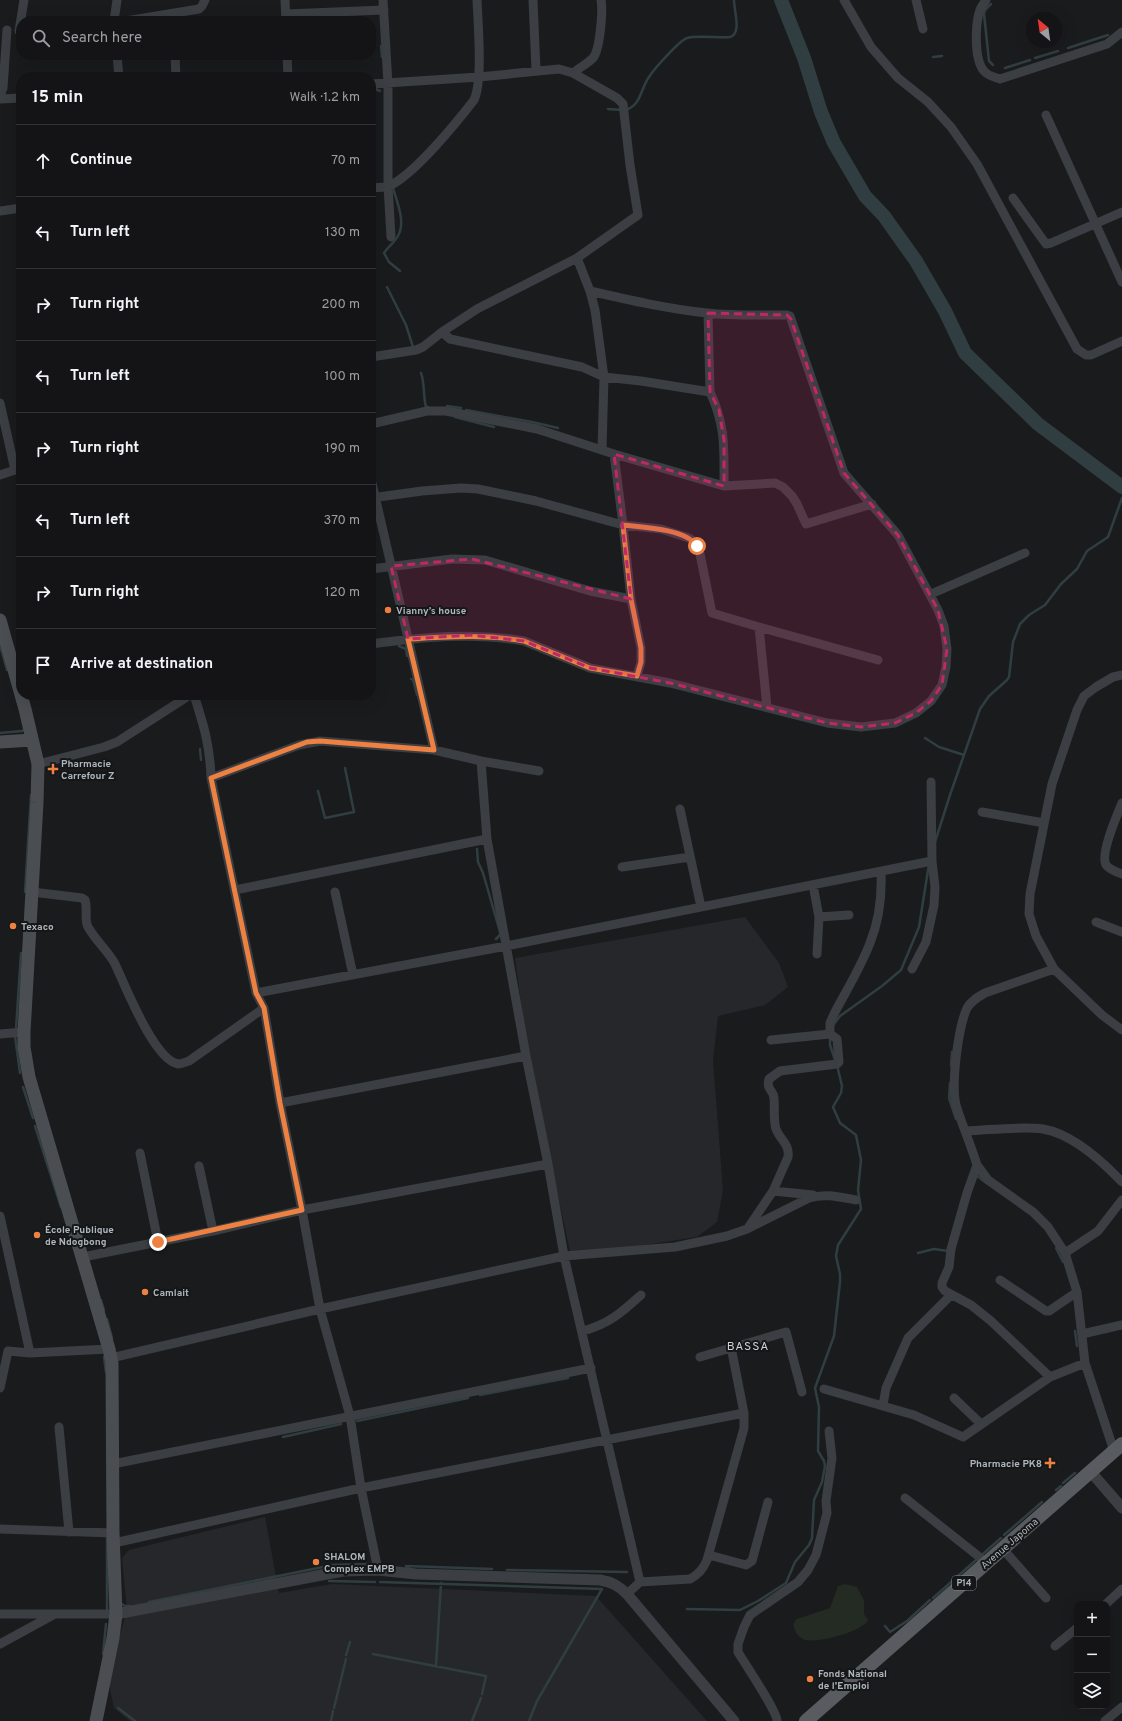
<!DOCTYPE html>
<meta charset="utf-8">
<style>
:root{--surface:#141416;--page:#212123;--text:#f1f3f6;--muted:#9d9ea1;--line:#333335}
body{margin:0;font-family:Overpass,sans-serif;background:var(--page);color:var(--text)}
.controls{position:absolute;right:12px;bottom:12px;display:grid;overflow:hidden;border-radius:8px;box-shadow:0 4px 16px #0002}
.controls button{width:36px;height:36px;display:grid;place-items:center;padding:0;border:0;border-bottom:1px solid var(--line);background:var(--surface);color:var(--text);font:20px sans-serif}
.compass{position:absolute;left:1026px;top:12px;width:36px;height:36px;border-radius:50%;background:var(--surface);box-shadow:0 4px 16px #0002;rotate:331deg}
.stop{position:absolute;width:12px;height:12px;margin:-9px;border:3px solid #ed8142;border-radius:50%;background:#fff}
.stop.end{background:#ed8142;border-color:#fff;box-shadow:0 1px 4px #0008}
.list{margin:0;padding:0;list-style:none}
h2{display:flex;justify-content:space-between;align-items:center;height:52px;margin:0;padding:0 16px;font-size:17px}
h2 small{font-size:13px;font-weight:400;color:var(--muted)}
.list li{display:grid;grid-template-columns:26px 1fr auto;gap:12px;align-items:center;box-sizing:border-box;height:72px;padding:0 16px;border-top:1px solid var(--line)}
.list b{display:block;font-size:15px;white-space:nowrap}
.list em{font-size:13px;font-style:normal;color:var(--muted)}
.icon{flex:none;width:22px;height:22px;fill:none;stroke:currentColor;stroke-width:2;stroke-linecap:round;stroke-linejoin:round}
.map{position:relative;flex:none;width:1122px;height:1721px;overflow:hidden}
.search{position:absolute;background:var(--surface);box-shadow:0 4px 16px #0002;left:16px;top:16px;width:360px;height:44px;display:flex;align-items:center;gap:10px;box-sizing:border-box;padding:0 14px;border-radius:16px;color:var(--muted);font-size:15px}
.panel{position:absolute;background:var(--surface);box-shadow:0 4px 16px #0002;left:16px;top:72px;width:360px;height:628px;border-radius:16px}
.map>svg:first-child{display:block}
.built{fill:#26272a}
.green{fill:#232b22}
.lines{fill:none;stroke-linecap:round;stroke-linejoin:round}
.stream{stroke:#303e41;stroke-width:2.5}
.river{stroke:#303e41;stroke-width:14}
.minor{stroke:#3b3e42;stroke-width:9}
.tertiary{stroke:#3b3e42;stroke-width:11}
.secondary{stroke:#4a4e52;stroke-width:13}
.primary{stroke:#585c60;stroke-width:14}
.route{stroke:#ed8142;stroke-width:5}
.marked{fill:#c02865;fill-opacity:0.2;stroke:#c02865;stroke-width:3;stroke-dasharray:8 5;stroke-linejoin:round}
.poi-dot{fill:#ed8142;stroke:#151618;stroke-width:1.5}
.labels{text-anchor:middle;stroke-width:4;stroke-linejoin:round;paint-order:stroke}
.shield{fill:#151618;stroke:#7f868b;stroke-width:1}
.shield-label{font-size:9px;font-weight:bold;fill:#adb6bc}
.poi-label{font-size:10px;font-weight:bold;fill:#adb6bc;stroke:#151618;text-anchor:start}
.street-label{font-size:10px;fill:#adb6bc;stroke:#151618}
.quarter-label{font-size:12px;letter-spacing:1px;fill:#ced4d8;stroke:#151618}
</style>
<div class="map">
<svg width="1122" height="1721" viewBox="0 0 1122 1721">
<rect width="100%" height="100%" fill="#1a1b1d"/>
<path class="built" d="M 745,917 L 779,963 L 788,987 L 765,1005 L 718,1016 L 713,1061 L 723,1190 L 717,1222 L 697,1237 L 571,1256 L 529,1062 L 515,958 Z
M 265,1517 L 279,1593 L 332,1584 L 596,1596 L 707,1721 L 130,1721 L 114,1708 L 108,1679 L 127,1610 L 122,1558 L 129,1550 Z"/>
<path class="green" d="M 845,1584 L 857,1587 L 864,1600 L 864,1614 L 868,1620 C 862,1632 818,1643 806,1640 C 801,1639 796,1634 795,1630 C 793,1625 793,1623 797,1619 L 830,1608 L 838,1586 Z"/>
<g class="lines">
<path class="stream" d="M 991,4 L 985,10 L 984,14 L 989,61 L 993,65
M 381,46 L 382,57
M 1068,48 L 1108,35
M 933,57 L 942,56
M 1035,58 L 1058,51
M 1005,68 L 1030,60
M 373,88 L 380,91
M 608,109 L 622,110
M 628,109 C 641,104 641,88 649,77 C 654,69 679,41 687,38 C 695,35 720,38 730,37 C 742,34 734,11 734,0
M 393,188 C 397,202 406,222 398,236 C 394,243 388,247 384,253 L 389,262 L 400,271
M 387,287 L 406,325 L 413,347
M 421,373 C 425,384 423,396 426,407 L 428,407
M 447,406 L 461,408
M 466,410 L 532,422 L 558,428
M 455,417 L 494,427
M 0,645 L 7,670
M 399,646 L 406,649 L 407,656
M 411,679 L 413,680 L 417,695
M 0,733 L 22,731 L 25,729
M 925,738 L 939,747 L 964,755
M 200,749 L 201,760
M 318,791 L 325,818 L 354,812 L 345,768
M 935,842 L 950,795 L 980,709 L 989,696 L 1007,680 L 1009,677 L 1013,642 L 1020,624 L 1029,615 L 1045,605 L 1061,584 L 1077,569 L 1087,551 L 1108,537 L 1122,498
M 477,849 L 478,862 L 483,873 L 500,932 L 500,935 L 496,939
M 25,892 L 31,795
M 834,1024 L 840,1016 L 882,986 L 901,970 L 919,927 L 929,864
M 16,1029 L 21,953
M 15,1036 L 20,1073
M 830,1036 L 830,1045 L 835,1060
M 951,1066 L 952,1052
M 950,1083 L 949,1098 L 956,1119
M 23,1087 L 33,1118
M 35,1126 L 61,1207
M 976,1175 L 985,1182
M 1056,1248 L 1063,1262
M 918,1253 L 934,1249 L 948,1251
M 101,1300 L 104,1310
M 107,1319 L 112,1338
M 1075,1331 L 1077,1346
M 104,1357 L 106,1372
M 480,1395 L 568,1378
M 357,1421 L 468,1398
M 283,1437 L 341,1424
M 1063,1483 L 1075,1473
M 1056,1490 L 1061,1486
M 1004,1535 L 1042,1502
M 107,1537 L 107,1611
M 409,1569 L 406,1566 L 492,1569
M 507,1570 L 627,1572
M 329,1581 L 375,1582
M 380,1582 L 602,1589 L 537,1701 L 529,1721
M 933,1598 L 1001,1538
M 149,1602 L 333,1565 L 369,1564
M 120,1603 L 125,1606 L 130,1606
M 687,1609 L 740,1610 L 758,1601 L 786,1583 L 795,1562 L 809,1545 L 812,1538 L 814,1500 L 822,1482 L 825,1466 L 824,1461 L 818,1451 L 819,1407 L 815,1388 L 834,1336 L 840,1282 L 840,1274 L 836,1256 L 838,1245 L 861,1209 L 858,1190 L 861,1160 L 856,1135 L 840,1123 L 833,1107 L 841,1093 L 842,1086 L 837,1065
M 885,1626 L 890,1632 L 907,1621 L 930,1600
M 103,1654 L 106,1624
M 373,1654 L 486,1676 L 482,1694
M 346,1655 L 350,1642
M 436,1666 L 441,1583
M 118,1708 L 135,1721
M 334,1708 L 346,1659
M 331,1721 L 333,1711
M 472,1721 L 481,1698"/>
<path class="river" d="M 781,0 L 804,58 L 821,112 L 834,143 L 865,196 L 884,216 L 916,261 L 945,311 L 965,353 L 1038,424 L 1122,487"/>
<path class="minor" d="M 285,0 L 286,21
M 383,0 L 388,84 L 388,186 L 391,237
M 533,0 L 536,70
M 844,0 L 871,47 L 898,78 L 928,102 L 951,127 L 977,164 L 1077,349 L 1086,355 L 1091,355 L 1122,341
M 916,0 L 923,29
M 986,0 C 984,3 981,7 980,10 C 975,24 974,60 984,71 C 988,76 994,77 1000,79 L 1107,44 L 1122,32
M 286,14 L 384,10
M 114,21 L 117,0
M 126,21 L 199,9 L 202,6 L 205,0
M 19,31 L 24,0
M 117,55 L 119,77
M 175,55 L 176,77
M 287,55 L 288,77
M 573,73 C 579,68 587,64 593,58 C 600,50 603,11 601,0
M 371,84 L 479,77 L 559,69 L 573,73 L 617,98 L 623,104 L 630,165 L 638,215 L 577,258 L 477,309 L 442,332 L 423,347 L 416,350 L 371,357
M 0,96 L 3,88 L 7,30
M 0,99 L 21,98
M 1046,115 L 1122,282
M 371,188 C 377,187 384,188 389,186 C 414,175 457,122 474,100 C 483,81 478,24 477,0
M 1013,198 L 1046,244 L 1051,243 L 1122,212
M 0,211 L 21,208
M 577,258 L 590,291 L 595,310 L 604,377 L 602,450
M 708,313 L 710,392
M 442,332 L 450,339 L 582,367 L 604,377 L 641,381 L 710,392 C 726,426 724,450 724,486
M 0,403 L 15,470
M 371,424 L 427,411 L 446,411 L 537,429 L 614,454 L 724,486 L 775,483 L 783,487 L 792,496 L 797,504 L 806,524 L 872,504
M 614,454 L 623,525 L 631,599 L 641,648 L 641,662 L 637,676
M 0,475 L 21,468
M 371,479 L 434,750
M 371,498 L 422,491 L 461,488 L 478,489 L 536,501 L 623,525 L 661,529 L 689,538 L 694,541 L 700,554 L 712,613 L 759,627
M 371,569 L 452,559 L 485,560 L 590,591 L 631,599
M 931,594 L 1025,553
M 371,644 C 422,637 473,632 524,641 L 590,668 L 670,683 L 827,723 L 861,727 L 895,723 L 916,713 L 931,701 L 942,685 L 946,667 L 947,649 L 944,626 L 938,610 L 898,535 L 844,473 L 790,316 L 787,315 C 761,315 734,316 707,313 C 668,309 629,300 590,291
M 1122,675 L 1113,677 L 1096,687 L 1084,696 L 1077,710 L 1052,784 L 1030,894 L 1029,914 L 1036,936 L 1054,969 L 1102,1015 L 1122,1030
M 194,695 C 204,726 210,746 211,778 L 256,993 L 264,1008 L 280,1103 L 302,1210 L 320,1309 L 350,1416 L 361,1488 L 378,1570
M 767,707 L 759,627 L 878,660
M 481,761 L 487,839 L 526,1056 L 548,1164 L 564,1256 L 640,1582 L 627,1594
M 38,764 L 104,747 L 117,742 L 190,695
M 211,778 L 299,745 L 320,741 L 434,750 L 481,761 L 539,771
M 1122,803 C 1117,815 1100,854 1106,865 C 1110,870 1116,872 1122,874
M 680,809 L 701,907
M 982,812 L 1044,823
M 622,867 L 690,857
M 813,885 L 819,917 L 817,954
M 235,890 L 487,839
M 32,892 L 82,898 L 85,900 C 88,909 84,920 88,927 C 96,941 108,951 115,964 C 125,985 154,1060 178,1064 C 182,1064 185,1062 189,1061 L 264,1008
M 335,892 L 353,975
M 819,917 L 849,915
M 1096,922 L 1122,932
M 912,969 L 926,942 L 934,905 L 935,887 L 932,861 L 931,782
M 1054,969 L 985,993 C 978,997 971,1001 967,1008 C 958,1028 951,1084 956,1105 C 962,1125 971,1145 977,1165 L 988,1180 L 1033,1212 L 1048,1227 L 1065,1253 L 1077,1292 L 1085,1363 L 1114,1451
M 256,993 L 506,946 L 932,861
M 0,1034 L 24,1032
M 830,1034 L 830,1023 L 834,1014 C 846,991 861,967 870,943 C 879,921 882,894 881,871
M 280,1103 L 526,1056
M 966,1131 C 991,1130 1019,1126 1043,1129 C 1073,1134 1102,1161 1122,1182
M 140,1153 L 158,1242
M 977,1165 L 967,1193 L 951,1249 L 949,1267 L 942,1283 L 942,1287 L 945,1291 L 971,1305 L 991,1321 L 1050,1377
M 199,1166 L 213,1231
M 773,1191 L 813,1195
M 0,1216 L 30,1353
M 748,1228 L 773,1191 L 788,1157 C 790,1144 780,1140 776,1129 C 773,1120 775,1108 774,1098 C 773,1089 766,1090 769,1079 L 780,1071 L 837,1064 L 839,1062 L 837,1039 L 830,1034 L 771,1040
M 1065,1253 L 1098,1231 L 1122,1200
M 83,1257 L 213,1231 L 302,1210 L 548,1164
M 1000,1280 L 1046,1311 L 1049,1311 L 1077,1292
M 583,1331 C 609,1324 621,1313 641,1295
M 1082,1334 L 1122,1325
M 700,1357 L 786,1332 L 802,1392
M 111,1358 L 320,1309 L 564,1256 L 675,1247 L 727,1236 L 747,1229 L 809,1198 C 825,1193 839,1197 856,1200
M 0,1388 L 8,1351 L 30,1353 L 109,1349
M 824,1389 L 914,1415 L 963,1437 L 1050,1377 L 1085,1363
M 954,1398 L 981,1424
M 883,1405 L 886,1388 L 908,1338 L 951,1295
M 59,1427 L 69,1532
M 113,1464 L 591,1368
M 905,1498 L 987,1563
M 0,1529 L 113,1533
M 114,1543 L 361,1488 L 744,1413
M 1003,1549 L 1046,1598
M 709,1555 L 746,1565 L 752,1561 L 768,1502
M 640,1582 L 690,1579 C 699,1574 703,1569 707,1560 L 744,1428 L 744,1413 L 731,1347
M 1106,1604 L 1122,1589
M 0,1614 L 116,1614
M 0,1644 L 53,1615
M 1055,1646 L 1077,1628
M 777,1721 C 777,1711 745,1664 738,1652 L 738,1644 L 744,1627 L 750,1615 L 798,1582 L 808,1570 L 816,1555 L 827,1513 L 826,1501 L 832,1458 L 829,1431
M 1105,1721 L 1122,1707"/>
<path class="tertiary" d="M 1091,1472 L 1122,1508
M 116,1614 L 343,1571 L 378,1570 L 416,1574 L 600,1580 C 612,1582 619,1586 627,1594 L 734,1721"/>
<path class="secondary" d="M 0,620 L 25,709 L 38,764 L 37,803 L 24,1032 L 24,1047 L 29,1077 L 109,1349 L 112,1363 L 113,1533 L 116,1614 L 113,1638 L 96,1721
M 0,742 L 32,740"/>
<path class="primary" d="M 806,1721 L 1122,1444"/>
</g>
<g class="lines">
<path class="route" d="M 158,1242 L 302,1210 L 280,1103 L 264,1008 L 256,993 L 211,778 L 307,742 L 320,741 L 434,750 L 408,639 C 447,637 485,634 524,641 L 590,668 L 637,676 L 641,662 L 641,648 L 631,599 L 623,525 C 642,527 686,529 697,546"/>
</g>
<path class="marked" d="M 708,313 L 787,315 L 791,319 L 844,473 L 898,535 L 938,610 L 947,649 L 942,685 L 931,701 L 916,713 L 895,723 L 861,727 L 827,723 L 670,683 L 590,668 L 524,641 L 471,635 L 408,639 L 391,566 L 472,559 L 631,599 L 614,454 L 724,486 L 724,440 L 719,410 L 710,392 Z"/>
<g class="poi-dot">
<circle cx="388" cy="610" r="4"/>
<path d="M51 763h4v4h4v4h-4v4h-4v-4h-4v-4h4z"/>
<circle cx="13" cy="926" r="4"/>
<circle cx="37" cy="1235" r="4"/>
<circle cx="145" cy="1292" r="4"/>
<path d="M1048 1457h4v4h4v4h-4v4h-4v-4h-4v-4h4z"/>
<circle cx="316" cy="1562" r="4"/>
<circle cx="810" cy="1679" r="4"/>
</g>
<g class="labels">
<rect class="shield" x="952" y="1576" width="24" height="14" rx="3"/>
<g class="shield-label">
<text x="964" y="1586">P14</text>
</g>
<g class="poi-label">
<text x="396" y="614">Vianny’s house</text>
<text x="61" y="767">Pharmacie<tspan x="61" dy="12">Carrefour Z</tspan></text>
<text x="21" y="930">Texaco</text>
<text x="45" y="1233">École Publique<tspan x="45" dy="12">de Ndogbong</tspan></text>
<text x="153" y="1296">Camlait</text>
<text x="1042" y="1467" text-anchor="end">Pharmacie PK8</text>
<text x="324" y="1560">SHALOM<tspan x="324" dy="12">Complex EMPB</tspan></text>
<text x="818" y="1677">Fonds National<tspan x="818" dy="12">de l'Emploi</tspan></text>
</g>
<g class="street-label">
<text transform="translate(1009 1543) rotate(-41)" y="4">Avenue Japoma</text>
</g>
<g class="quarter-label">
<text x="748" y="1350">BASSA</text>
</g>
</g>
</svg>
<div class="controls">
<button>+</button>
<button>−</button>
<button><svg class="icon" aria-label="layers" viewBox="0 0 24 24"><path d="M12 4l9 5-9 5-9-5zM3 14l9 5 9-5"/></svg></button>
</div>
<svg class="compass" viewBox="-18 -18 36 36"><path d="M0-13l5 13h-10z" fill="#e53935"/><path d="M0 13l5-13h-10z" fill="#9d9ea1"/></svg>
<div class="stop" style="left:697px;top:546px"></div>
<div class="stop end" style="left:158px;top:1242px"></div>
<div class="search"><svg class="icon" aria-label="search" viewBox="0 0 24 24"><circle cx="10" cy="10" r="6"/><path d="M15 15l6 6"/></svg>Search here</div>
<section class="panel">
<h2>15 min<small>Walk · 1.2 km</small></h2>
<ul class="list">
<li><svg class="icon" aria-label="ahead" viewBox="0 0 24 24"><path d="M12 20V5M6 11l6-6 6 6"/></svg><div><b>Continue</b></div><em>70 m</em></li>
<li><svg class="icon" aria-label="left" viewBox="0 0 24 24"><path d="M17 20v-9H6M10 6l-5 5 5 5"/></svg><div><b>Turn left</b></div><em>130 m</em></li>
<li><svg class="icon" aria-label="right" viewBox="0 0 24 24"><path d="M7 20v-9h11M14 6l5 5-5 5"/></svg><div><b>Turn right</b></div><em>200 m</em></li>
<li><svg class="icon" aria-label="left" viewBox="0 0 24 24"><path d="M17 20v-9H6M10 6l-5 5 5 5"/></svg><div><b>Turn left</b></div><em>100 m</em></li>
<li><svg class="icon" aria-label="right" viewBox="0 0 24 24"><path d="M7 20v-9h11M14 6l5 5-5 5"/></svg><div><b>Turn right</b></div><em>190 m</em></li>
<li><svg class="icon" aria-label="left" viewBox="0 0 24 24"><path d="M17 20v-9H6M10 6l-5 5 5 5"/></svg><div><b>Turn left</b></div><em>370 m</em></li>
<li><svg class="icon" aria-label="right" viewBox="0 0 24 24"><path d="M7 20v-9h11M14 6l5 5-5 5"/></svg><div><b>Turn right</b></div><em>120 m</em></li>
<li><svg class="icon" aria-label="arrive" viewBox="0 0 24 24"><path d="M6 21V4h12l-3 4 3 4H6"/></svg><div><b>Arrive at destination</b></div></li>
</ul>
</section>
</div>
